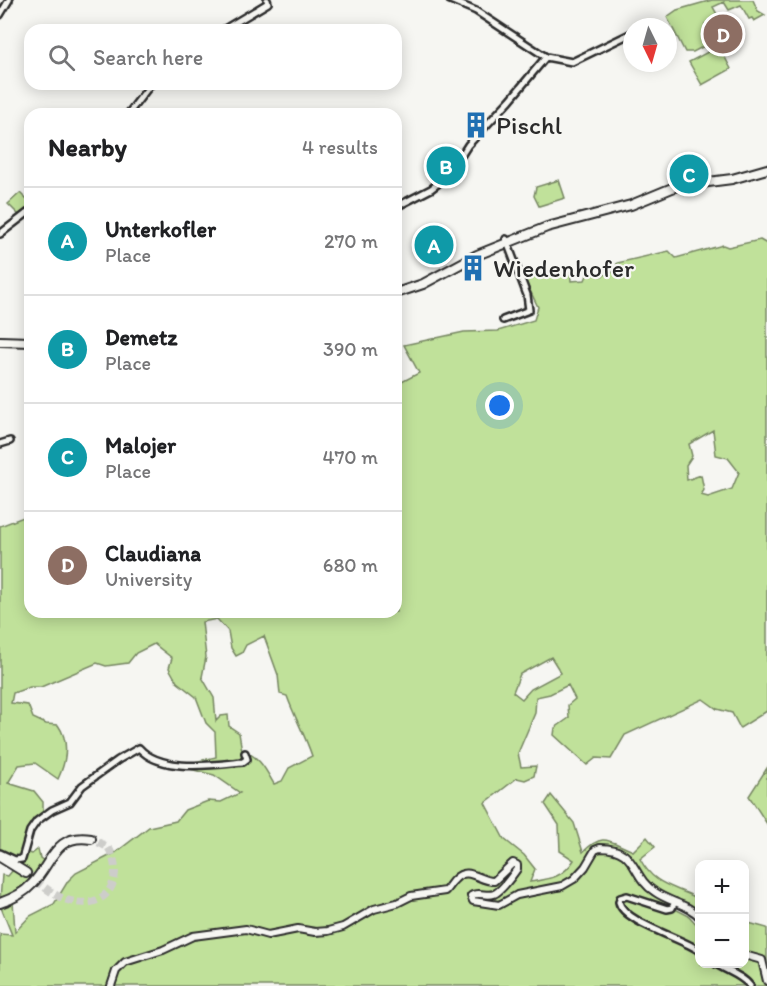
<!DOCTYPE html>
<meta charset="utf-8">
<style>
:root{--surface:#fff;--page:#f6f6f6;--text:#202124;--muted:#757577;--line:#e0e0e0;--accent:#ea580c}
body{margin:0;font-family:Itim,sans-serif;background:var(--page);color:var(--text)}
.controls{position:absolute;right:18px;bottom:18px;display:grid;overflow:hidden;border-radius:12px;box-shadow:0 3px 15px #0003}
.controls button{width:54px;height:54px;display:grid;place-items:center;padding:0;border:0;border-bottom:2px solid var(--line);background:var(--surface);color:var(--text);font:30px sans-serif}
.compass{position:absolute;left:623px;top:18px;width:54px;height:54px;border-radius:50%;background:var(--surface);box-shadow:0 3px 15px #0003;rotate:175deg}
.you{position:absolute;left:500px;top:406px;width:21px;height:21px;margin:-15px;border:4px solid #fff;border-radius:50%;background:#1a73e8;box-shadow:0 0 0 9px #1a73e833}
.badge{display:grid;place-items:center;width:39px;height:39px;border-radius:50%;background:var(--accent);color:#fff;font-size:20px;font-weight:700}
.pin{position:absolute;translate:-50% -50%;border:3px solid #fff;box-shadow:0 2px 6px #0006}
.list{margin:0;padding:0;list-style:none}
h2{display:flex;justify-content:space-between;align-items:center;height:78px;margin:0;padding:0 24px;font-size:26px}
h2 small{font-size:20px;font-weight:400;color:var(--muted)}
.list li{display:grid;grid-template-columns:39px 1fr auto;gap:18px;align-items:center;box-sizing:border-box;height:108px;padding:0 24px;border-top:2px solid var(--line)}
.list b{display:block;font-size:22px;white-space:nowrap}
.list p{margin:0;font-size:20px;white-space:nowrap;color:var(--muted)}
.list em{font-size:20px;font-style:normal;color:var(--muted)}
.icon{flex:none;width:33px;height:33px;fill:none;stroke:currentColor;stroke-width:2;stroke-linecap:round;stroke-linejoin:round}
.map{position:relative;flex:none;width:767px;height:986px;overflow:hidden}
.search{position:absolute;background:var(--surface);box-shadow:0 3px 15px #0003;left:24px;top:24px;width:378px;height:66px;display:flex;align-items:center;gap:15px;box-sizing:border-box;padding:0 21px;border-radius:18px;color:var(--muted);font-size:22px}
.panel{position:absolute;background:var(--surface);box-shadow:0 3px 15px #0003;left:24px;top:108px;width:378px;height:510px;border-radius:18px}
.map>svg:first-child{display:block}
.green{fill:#c0e19a;stroke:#768662;stroke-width:1.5;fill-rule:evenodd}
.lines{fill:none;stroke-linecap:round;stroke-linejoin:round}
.secondary-tunnel{stroke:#cdcdca;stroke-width:8;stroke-dasharray:8 4;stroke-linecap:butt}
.minor-casing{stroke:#2b2b2b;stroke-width:10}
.tertiary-casing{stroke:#2b2b2b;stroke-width:10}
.secondary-casing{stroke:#2b2b2b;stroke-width:12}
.minor{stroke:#f6f6f2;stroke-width:5}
.tertiary{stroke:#f6f6f2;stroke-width:6}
.secondary{stroke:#f6f6f2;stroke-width:8}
.labels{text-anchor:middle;stroke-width:4.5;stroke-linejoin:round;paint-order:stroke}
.poi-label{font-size:26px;fill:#2b2b2b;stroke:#f6f6f2;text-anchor:start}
</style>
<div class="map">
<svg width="767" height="986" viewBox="0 0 767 986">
<rect width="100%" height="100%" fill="#f6f6f2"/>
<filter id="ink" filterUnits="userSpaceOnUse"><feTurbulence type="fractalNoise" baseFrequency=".0167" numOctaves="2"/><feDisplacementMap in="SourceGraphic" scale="12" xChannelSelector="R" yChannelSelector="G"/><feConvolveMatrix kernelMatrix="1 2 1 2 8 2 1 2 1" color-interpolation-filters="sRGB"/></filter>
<g filter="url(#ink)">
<path class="green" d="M 712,0 L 753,0 L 758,11 L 765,15 L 754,21 L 752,18 L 749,19 L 741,5 L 729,10 L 724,2 L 713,7 L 718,16 L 705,24 L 714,41 L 693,52 L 685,52 L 667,17 L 677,10 Z
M 719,46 L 731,69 L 702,85 L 689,62 Z
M 559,180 L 565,198 L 539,206 L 534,196 L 536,187 Z
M 20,193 L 26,199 L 28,197 L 30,199 L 30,209 L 21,217 L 8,204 Z
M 760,240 L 767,244 L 767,711 L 740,728 L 732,713 L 717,709 L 703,699 L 625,735 L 611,759 L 596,758 L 587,765 L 554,735 L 555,728 L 569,718 L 568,705 L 575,699 L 568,685 L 550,694 L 536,697 L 535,713 L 518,753 L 521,767 L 536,766 L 534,776 L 525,780 L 517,778 L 485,803 L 504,839 L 524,855 L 535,869 L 530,882 C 549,879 563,878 574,860 L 560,851 L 559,825 L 545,804 L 551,795 L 574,823 L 583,852 C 604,832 608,841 633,851 L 647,837 L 655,847 L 640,859 C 654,885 670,885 695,897 L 699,892 L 699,911 L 673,898 L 675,909 L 689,916 L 699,927 L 700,964 L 744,964 L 745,922 L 767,928 L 767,986 L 0,986 L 0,934 L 12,935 L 0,905 L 13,901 L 15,932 L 30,916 L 54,904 L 68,881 L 76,873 L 115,853 L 149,827 L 176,821 L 185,810 L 208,801 L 221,802 L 240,793 L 214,775 L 185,768 L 185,764 L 216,757 L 215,732 L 206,723 L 196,697 L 177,682 L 169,668 L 172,658 L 154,644 L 136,653 L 128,663 L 106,666 L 97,663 L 41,687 L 30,687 L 13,693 L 11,703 L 28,705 L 33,718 L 46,724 L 58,725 C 70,742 66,762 58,779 L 35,763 L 19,765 L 8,783 L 34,791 L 43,802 L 43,813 L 31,822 L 24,852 L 32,854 L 38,849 L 40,858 L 44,861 L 31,880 L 23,885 L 23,889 L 0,900 L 2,875 L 8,876 L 13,870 L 0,851 L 0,526 L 26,516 L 30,520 L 30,612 L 396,612 L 396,385 L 419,373 L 404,345 L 464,332 L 498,331 L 534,320 L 538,307 L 525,280 L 558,269 L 570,269 L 571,281 L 585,280 L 588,273 L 601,276 L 616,271 L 617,263 L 669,251 L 676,258 L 723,245 L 728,247 ZM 713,430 L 716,455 L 728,458 L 739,472 L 732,489 L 708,497 L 701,495 L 704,490 L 701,475 L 687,480 L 686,465 L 692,456 L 689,444 ZM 217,619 L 228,631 L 231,648 L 236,656 L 242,653 L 246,645 L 264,636 L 278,675 L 280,694 L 287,696 C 294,716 305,735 312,756 L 289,768 L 282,781 L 274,784 C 266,770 259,755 242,751 L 239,733 L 229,726 L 228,715 L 221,716 L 216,721 L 214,698 L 202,677 L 206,657 L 202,622 ZM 551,657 L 561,673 L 531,689 L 522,699 L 513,692 L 520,674 Z
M 767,768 L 767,824 L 749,796 Z"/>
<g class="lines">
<path class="secondary-tunnel" d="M 26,873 C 41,884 56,899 75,902 C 110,908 125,875 108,847 L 91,839"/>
<g class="minor-casing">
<path id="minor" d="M 450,0 L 476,11 L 546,57 L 572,62 L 632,33
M 0,15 L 9,0
M 643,27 L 644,27
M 223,30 L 268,3 L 267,0
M 128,114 L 151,84
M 396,207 L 431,189 L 448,176 L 468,145 L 510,100 L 546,57
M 0,234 L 30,211
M 503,320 L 529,310 L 527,295 L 506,239
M 0,444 L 10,441
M 0,853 L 15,860 L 22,859 L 30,831 L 37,821 L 52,810 L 70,802 L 82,786 L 118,760 L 139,748 C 161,773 212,765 243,762 L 247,759 L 245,753
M 675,902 L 672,908 L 667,909 L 627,896 L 620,898 L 619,902 C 623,922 682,938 700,951
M 716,964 C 727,971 743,976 750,986"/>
</g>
<g class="tertiary-casing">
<path id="tertiary" d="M 744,955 L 762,960 L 767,981
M 111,986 L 116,971 L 125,962 L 163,950 L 193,936 L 246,929 L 268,935 L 298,929 L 315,932 L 328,931 L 343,927 L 374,909 L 397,903 L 411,896 L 445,891 C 449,887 451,882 455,879 C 468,865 480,882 494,881 L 513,863 L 517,865 L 517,869 C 512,876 502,891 494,894 C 486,897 478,891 471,896 L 473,901 L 499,905 L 517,895 L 562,886 L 574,879 L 585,867 L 595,850 L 600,848 C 638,848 630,876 655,892 C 669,902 688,904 700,917"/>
</g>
<g class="secondary-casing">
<path id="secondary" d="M 396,293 L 423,284 L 477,255 L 547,227 L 631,205 L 677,186 L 732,179 L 767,169
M 0,341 L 30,342
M 0,857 L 26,873
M 0,903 C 12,899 24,893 32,884 C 52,864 54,833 91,839"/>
</g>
<use href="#minor" class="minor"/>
<use href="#tertiary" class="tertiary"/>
<use href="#secondary" class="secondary"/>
</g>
</g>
<defs>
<g id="building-bare" transform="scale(2.07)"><path d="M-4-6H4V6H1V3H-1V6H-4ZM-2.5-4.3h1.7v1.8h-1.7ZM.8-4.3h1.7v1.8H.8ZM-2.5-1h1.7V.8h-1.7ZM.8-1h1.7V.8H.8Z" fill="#1f6fb2" stroke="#f6f6f2" stroke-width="2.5" paint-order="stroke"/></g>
</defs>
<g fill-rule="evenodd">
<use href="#building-bare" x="476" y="125"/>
<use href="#building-bare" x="473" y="268"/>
</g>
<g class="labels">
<g class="poi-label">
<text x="496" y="134">Pischl</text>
<text x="493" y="277">Wiedenhofer</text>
</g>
</g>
</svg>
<div class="controls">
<button>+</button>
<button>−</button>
</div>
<svg class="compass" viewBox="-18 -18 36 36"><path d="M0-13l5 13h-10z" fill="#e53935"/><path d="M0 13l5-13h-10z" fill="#757577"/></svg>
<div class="you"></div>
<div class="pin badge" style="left:434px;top:245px;background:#0f9aa8">A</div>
<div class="pin badge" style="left:446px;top:166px;background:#0f9aa8">B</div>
<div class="pin badge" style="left:689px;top:174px;background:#0f9aa8">C</div>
<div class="pin badge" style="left:723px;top:34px;background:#8d6e63">D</div>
<div class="search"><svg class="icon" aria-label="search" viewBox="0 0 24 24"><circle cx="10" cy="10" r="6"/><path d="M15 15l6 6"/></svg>Search here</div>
<section class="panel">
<h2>Nearby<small>4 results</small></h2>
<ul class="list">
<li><span class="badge" style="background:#0f9aa8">A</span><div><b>Unterkofler</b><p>Place</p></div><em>270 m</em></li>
<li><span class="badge" style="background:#0f9aa8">B</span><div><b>Demetz</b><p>Place</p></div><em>390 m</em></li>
<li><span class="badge" style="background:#0f9aa8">C</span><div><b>Malojer</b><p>Place</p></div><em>470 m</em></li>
<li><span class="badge" style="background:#8d6e63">D</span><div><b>Claudiana</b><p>University</p></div><em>680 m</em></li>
</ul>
</section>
</div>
